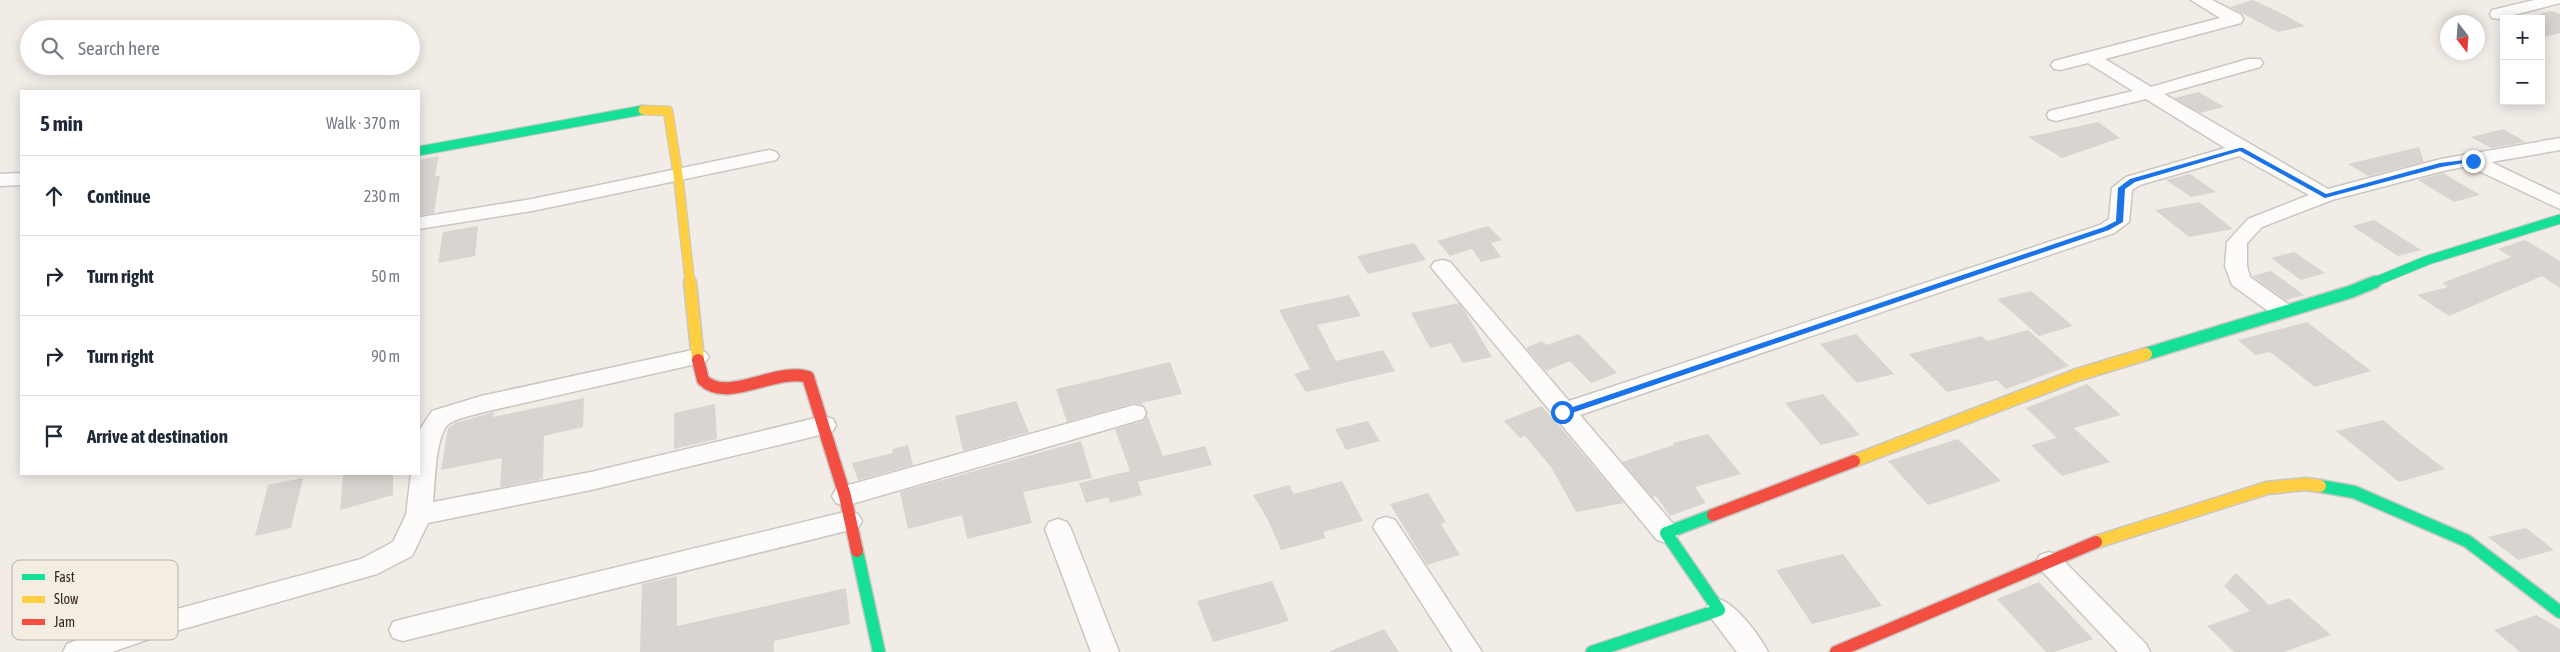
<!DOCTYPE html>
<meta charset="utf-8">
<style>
:root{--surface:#fff;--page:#f6f6f7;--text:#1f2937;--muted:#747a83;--line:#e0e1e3}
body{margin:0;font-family:"Asap Condensed",sans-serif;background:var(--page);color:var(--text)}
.controls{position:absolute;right:15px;top:15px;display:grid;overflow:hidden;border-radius:0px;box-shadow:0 2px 12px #0003}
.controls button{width:45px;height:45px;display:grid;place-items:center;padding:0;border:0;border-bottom:1px solid var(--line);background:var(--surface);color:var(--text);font:25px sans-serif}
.compass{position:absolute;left:2440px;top:15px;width:45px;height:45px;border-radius:50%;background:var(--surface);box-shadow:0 2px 12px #0003;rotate:163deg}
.stop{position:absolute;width:15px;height:15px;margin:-11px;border:4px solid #1a73e8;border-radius:50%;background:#fff}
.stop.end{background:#1a73e8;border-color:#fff;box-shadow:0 1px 5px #0008}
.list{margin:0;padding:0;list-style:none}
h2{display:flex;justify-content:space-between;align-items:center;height:65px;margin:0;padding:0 20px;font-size:21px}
h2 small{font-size:16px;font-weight:400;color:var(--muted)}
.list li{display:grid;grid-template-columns:32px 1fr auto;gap:15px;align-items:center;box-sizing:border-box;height:80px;padding:0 20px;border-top:1px solid var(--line)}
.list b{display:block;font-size:19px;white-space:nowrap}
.list em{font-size:16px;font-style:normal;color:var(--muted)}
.icon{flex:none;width:28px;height:28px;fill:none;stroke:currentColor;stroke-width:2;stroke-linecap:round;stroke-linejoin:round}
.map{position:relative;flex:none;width:2560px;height:652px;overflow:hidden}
.search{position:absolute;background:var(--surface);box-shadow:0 2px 12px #0003;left:20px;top:20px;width:400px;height:55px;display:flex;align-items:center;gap:12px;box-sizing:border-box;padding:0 18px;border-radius:28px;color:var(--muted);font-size:19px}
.panel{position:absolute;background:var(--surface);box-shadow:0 2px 12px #0003;left:20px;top:90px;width:400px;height:385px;border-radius:0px}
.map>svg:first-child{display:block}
.building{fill:#d8d4cf}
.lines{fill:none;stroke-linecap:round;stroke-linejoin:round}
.street-casing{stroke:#cac7c2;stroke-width:3}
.fast-far1-casing{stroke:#cac7c2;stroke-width:11}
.fast-casing{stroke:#cac7c2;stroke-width:15}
.slow-far1-casing{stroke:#cac7c2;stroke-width:11}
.slow-casing{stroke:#cac7c2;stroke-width:15}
.jam-casing{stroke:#cac7c2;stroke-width:15}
.street{fill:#fdfcfb;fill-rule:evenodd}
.fast-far1{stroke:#16e098;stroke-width:9}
.fast{stroke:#16e098;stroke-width:12}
.slow-far1{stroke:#ffcf43;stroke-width:9}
.slow{stroke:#ffcf43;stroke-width:12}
.jam{stroke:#f24e42;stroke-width:12}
.route{fill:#1a73e8}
.key{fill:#f5ede1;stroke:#b9b2a9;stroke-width:1}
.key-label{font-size:14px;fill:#2d2a26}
</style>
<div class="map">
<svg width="2560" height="652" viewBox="0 0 2560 652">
<rect width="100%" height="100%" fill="#f1ece6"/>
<path class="building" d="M 2253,0 L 2279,12 L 2305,26 L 2278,32 L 2230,7 Z
M 2552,11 L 2560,14 L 2560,33 L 2541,38 L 2541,13 Z
M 2199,92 L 2224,107 L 2200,113 L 2174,98 Z
M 2098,122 L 2120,138 L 2062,158 L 2028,137 Z
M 2503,129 L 2526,142 L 2491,148 L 2471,137 Z
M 2419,147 L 2424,162 L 2368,176 L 2348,164 Z
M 439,156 L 435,176 L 440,176 L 434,213 L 419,215 L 419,160 Z
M 2443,173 L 2480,195 L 2454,202 L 2418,180 Z
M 2190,174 L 2216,192 L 2191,197 L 2166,180 Z
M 2199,202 L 2233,229 L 2189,237 L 2155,210 Z
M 2374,220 L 2421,250 L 2398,256 L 2352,226 Z
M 478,226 L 475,256 L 438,263 L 443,232 Z
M 1488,226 L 1502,240 L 1491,243 L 1501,257 L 1481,262 L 1472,249 L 1450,256 L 1437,241 Z
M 2525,240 L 2560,261 L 2560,288 L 2542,276 L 2449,316 L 2417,295 L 2448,287 L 2442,283 L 2511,257 L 2498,249 Z
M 1414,243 L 1426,260 L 1368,274 L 1357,256 Z
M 2294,252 L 2325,273 L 2301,280 L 2271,258 Z
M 2271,271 L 2304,295 L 2286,300 L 2252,276 Z
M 2031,291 L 2073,326 L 2039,336 L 1997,299 Z
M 1349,295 L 1361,316 L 1317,325 L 1336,361 L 1383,350 L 1395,371 L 1306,392 L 1294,374 L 1310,369 L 1279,310 Z
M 1459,303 L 1464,310 L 1492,357 L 1463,363 L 1451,343 L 1430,348 L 1411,313 Z
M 2307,322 L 2371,371 L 2315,387 L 2270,352 L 2255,355 L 2238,340 Z
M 2028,330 L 2069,366 L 2006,389 L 1997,380 L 1947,392 L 1909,354 L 1982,336 L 1987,341 Z
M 1579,334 L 1617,373 L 1591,383 L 1570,361 L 1546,371 L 1526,348 L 1542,341 L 1546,345 Z
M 1856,334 L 1894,374 L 1857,383 L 1820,344 Z
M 1170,362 L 1182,394 L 1142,403 L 1143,405 L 1134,403 L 1067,422 L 1056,389 Z
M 2087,384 L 2121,415 L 2074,428 L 2110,462 L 2062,476 L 2031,445 L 2057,438 L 2026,408 Z
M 1823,394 L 1860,435 L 1821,445 L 1785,403 Z
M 584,398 L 583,427 L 544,436 L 543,479 L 500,487 L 502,458 L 441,470 L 448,428 L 455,423 L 494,412 L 493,417 Z
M 1016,401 L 1029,432 L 963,451 L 955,416 Z
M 715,404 L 717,439 L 674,449 L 674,413 Z
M 1541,406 L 1556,422 L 1624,503 L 1576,512 L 1551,467 L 1525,436 L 1520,438 L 1504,421 Z
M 1147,415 L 1163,456 L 1205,446 L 1212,465 L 1138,482 L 1142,495 L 1110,503 L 1108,497 L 1086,503 L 1079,483 L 1130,471 L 1115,429 L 1144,421 Z
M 2383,420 L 2408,441 L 2445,469 L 2399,482 L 2336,431 Z
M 1368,421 L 1380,441 L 1346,450 L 1335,429 Z
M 1708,434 L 1741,474 L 1695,487 L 1706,503 L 1670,516 L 1656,496 L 1652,497 L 1622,462 L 1674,445 L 1673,443 Z
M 1958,439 L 2001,481 L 1928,505 L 1888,461 Z
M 1081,441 L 1092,478 L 1023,492 L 1032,523 L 967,539 L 962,515 L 908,529 L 900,492 Z
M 908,445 L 913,465 L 858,480 L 852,463 L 893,453 L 892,449 Z
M 343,474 L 393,474 L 393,495 L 340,510 Z
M 303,478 L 291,528 L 255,536 L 268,485 Z
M 1342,481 L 1363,521 L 1323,532 L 1326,538 L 1281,550 L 1268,520 L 1253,495 L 1289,485 L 1294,494 Z
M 1428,493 L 1446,522 L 1441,524 L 1460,555 L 1427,565 L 1390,504 Z
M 2526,528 L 2554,550 L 2518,560 L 2488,537 Z
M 1843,554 L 1882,606 L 1812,624 L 1776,570 Z
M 2236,573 L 2269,605 L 2289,598 L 2331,635 L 2284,652 L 2234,652 L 2207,626 L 2250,611 L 2224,586 Z
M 677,576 L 677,626 L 846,588 L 850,624 L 774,641 L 774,652 L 640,652 L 642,584 Z
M 1272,581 L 1289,621 L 1213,642 L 1197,601 Z
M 2039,582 L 2093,639 L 2054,652 L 2046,652 L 1997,599 Z
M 2536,615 L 2560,629 L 2560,652 L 2520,652 L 2494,630 Z
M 1384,629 L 1399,652 L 1330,652 L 1330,651 Z"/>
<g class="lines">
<g class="street-casing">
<path id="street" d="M 2191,0 L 2212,0 L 2241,15 L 2243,19 L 2241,23 L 2105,59 L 2151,87 L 2248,59 L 2260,59 L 2263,63 L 2260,67 L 2164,94 L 2328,189 L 2441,159 L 2560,138 L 2560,150 L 2491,162 L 2560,195 L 2560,209 L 2468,166 L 2443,171 L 2332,200 L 2262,227 L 2247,243 L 2247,266 L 2250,277 L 2291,306 L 2294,311 L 2291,316 L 2283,318 L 2275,316 L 2232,285 L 2225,266 L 2227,242 L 2248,219 L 2309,195 L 2239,156 L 2140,185 L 2132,190 L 2129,222 L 2114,233 L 1580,415 L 1675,526 L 1679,533 L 1675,540 L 1666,543 L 1657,540 L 1431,267 L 1434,262 L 1442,260 L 1450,262 L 1569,401 L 2100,225 L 2109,219 L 2112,188 L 2126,177 L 2225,148 L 2146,99 L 2056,121 L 2049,119 L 2047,115 L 2049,111 L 2133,91 L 2088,63 L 2060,70 L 2054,69 L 2051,65 L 2054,61 L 2220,18 Z
M 2534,0 L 2560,0 L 2560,3 L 2498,19 L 2492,18 L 2490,14 L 2492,10 Z
M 769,150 L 776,152 L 779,156 L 776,160 L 532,211 L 419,229 L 419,217 L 421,217 L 532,199 Z
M 21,173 L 21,185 L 0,186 L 0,174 Z
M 697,349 L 705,352 L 709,357 L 705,362 L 484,412 C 474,415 460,417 450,423 C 435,432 435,485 433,502 L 591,472 L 824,416 L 833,419 L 836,425 L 833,431 L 824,434 L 591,490 L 428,523 L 412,556 L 377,574 L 155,637 L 112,652 L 63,652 L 67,644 L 77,640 L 155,615 L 361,559 L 393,542 L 406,515 L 411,474 L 419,474 L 419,431 L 432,411 L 481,396 Z
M 1134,405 L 1143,407 L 1146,413 L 1143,419 L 845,506 L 836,503 L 832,496 L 836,489 L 845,486 Z
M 849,511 L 858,514 L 862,521 L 858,528 L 403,641 L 393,638 L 389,630 L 393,622 L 403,619 Z
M 1386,517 L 1395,520 L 1482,652 L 1453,652 L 1373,527 L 1377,520 Z
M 1058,519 L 1067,522 L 1071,529 L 1119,652 L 1091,652 L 1045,529 L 1049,522 Z
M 2049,552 L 2058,555 L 2146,644 L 2150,652 L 2118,652 L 2040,569 L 2036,562 L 2040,555 Z
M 1719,599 C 1736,604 1760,636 1768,652 L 1737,652 L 1705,610 L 1709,602 Z"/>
</g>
<g class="fast-far1-casing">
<path id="fast-far1" d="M 419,151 L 643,110
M 2372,283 L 2428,260 L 2560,219"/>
</g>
<g class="fast-casing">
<path id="fast" d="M 2146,354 L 2350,292 L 2375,282
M 2320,486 L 2354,492 L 2467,541 L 2560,612
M 857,551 L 879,652
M 1592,652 L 1719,610 L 1666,533 L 1713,515"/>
</g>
<g class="slow-far1-casing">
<path id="slow-far1" d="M 643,110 L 668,111 L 678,175 L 690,283"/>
</g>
<g class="slow-casing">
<path id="slow" d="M 690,282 L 698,360
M 1854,461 L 2077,375 L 2146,354
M 2096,542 L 2267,488 L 2306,484 L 2320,486"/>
</g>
<g class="jam-casing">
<path id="jam" d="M 698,360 L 703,380 C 728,404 776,367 808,377 L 845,496 L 857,551
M 1713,515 L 1854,461
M 1836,652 L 2096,542"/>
</g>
<use href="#street" class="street"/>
<use href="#fast-far1" class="fast-far1"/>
<use href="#fast" class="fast"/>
<use href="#slow-far1" class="slow-far1"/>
<use href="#slow" class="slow"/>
<use href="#jam" class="jam"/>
</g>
<path class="route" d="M 2239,148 L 2243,148 L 2326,194 L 2440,163 L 2473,159 L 2476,161 L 2441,167 L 2325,198 L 2240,151 L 2135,182 L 2125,189 L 2123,222 L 2109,230 L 1566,415 L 1558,412 L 2104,227 L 2116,221 L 2118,188 L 2130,179 Z"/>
<rect x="12" y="560" width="166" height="80" rx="8" class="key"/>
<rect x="22" y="574" width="23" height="6" fill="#16e098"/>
<rect x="22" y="596" width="23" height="7" fill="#ffcf43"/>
<rect x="22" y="619" width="23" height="6" fill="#f24e42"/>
<g class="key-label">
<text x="54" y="582">Fast</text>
<text x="54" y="604">Slow</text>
<text x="54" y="627">Jam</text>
</g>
</svg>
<div class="controls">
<button>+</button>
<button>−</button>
</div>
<svg class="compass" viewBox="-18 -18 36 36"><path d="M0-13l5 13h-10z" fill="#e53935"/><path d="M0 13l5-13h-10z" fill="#747a83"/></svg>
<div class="stop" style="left:1562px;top:412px"></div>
<div class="stop end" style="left:2473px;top:161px"></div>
<div class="search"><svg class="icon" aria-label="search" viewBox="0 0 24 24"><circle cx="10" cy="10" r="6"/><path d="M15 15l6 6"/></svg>Search here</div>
<section class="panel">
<h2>5 min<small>Walk · 370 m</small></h2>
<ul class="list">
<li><svg class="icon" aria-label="ahead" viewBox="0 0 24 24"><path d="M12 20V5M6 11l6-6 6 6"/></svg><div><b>Continue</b></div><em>230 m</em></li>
<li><svg class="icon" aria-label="right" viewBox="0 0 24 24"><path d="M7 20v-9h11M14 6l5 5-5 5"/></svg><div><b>Turn right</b></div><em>50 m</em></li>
<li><svg class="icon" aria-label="right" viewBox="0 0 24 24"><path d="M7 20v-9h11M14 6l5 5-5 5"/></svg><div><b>Turn right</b></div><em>90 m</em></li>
<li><svg class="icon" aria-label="arrive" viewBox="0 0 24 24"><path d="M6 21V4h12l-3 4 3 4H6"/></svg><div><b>Arrive at destination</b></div></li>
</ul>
</section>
</div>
